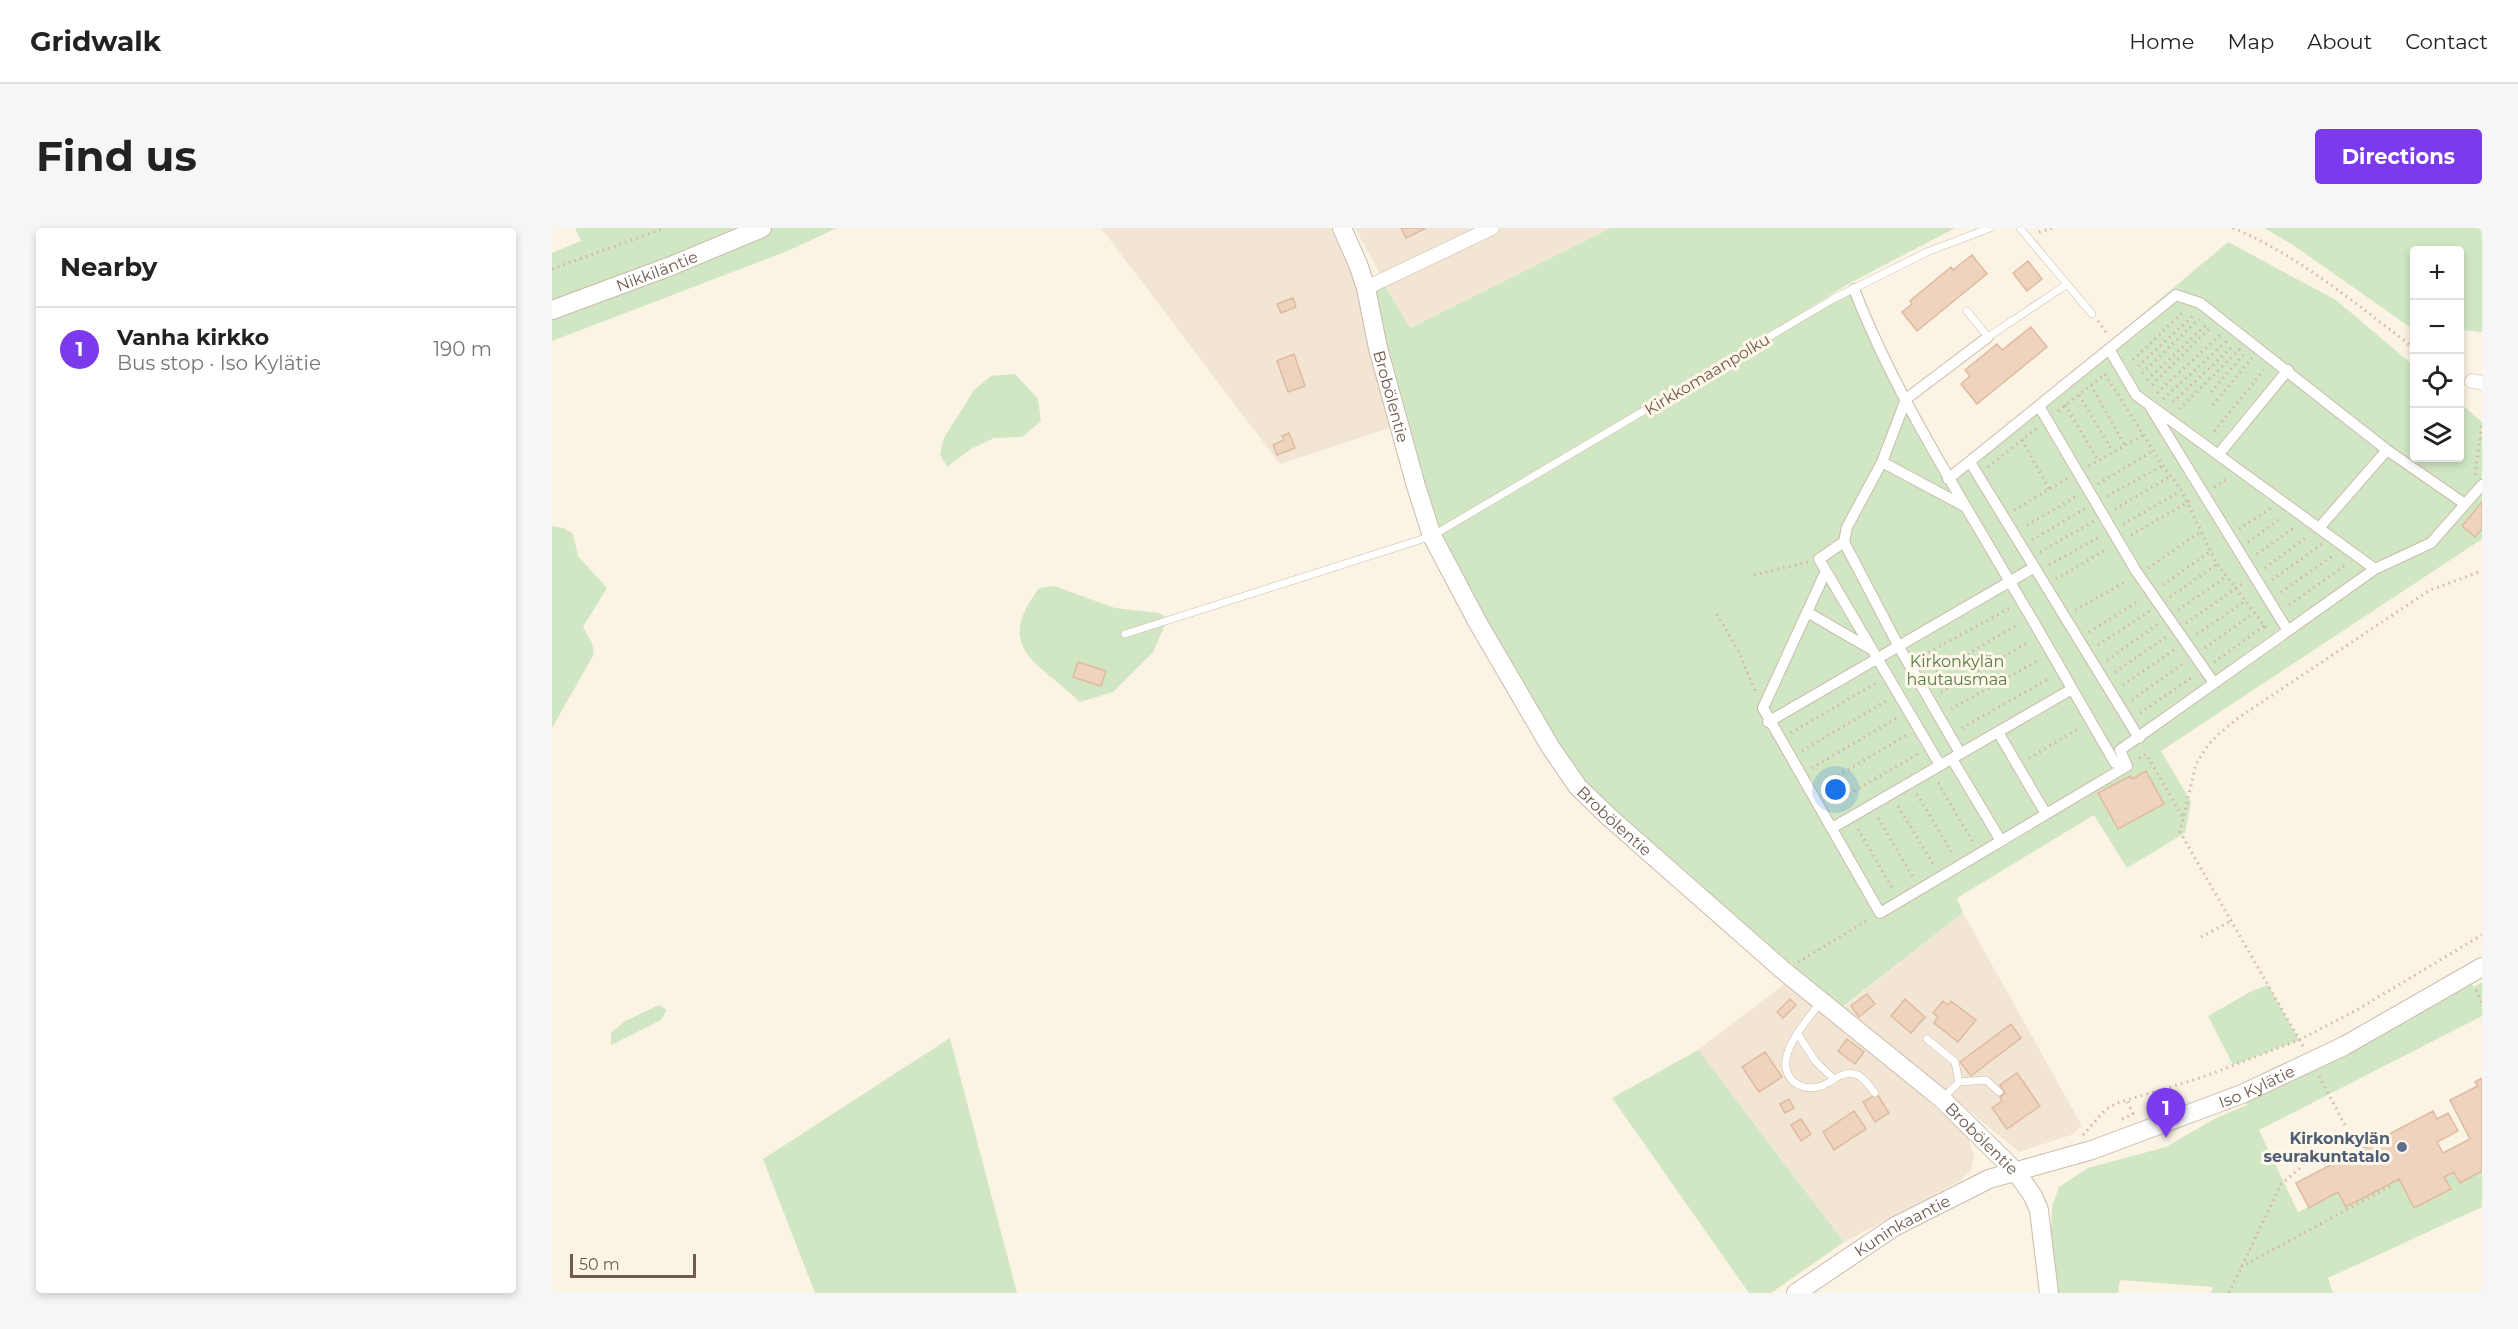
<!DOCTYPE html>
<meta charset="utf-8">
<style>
:root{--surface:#fff;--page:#f6f6f6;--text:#222;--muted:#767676;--line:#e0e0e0;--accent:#7c3aed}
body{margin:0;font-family:Montserrat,sans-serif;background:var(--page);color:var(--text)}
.controls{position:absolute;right:18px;top:18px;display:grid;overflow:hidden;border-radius:6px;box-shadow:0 3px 9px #0003}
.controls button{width:54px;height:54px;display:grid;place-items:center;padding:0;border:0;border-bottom:2px solid var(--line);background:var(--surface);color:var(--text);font:30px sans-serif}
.scale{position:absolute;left:18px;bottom:15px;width:126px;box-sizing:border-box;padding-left:6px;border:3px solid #715b4c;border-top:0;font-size:16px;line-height:21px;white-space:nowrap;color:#715b4c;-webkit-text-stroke:4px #fef7ea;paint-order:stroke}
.you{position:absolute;left:1284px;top:562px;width:21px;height:21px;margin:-15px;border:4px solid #fff;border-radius:50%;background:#1a73e8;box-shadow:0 0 0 9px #1a73e833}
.badge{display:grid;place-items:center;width:39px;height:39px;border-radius:50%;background:var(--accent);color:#fff;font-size:20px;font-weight:700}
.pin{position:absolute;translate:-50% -50px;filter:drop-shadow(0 2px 3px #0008)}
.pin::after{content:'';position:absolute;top:32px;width:21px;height:18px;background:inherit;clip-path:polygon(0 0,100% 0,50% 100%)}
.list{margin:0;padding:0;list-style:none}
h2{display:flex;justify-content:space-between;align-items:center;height:78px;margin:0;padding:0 24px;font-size:26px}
h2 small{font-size:20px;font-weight:400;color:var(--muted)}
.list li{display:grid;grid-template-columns:39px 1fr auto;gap:18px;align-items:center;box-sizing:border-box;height:84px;padding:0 24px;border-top:2px solid var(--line)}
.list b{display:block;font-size:22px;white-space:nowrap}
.list p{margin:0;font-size:20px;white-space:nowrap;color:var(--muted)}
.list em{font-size:20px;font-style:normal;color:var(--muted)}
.icon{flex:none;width:33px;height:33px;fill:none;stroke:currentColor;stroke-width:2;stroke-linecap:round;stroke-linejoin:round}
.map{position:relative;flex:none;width:1930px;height:1065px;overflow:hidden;border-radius:6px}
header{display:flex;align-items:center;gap:36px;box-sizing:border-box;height:84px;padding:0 30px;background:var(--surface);border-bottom:2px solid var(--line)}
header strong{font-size:28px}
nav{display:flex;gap:33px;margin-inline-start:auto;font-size:21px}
.intro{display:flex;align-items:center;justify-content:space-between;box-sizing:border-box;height:144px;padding:0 36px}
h1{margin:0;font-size:42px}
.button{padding:15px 27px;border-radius:6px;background:var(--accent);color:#fff;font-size:21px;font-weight:700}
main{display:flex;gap:36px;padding:0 36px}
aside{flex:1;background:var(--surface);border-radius:6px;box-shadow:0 3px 9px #0003}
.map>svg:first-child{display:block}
.residential{fill:#f2e5d3}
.green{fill:#d1e7c4}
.building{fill:#eed3be;stroke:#dfba9f;stroke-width:1.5}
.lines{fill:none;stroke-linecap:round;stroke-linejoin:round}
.service-casing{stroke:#cbbbac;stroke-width:8}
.pedestrian-casing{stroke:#cbbbac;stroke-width:12}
.minor-casing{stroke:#cbbbac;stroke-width:15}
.tertiary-casing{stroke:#cbbbac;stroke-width:20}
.path{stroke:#d3b6a1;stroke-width:3;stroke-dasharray:1.5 4.5;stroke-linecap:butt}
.service{stroke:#fff;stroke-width:7}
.pedestrian{stroke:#fff;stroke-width:10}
.minor{stroke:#fff;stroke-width:14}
.tertiary{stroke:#fff;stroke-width:18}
.service-dot{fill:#5c6f8a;stroke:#fef7ea;stroke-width:2}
.labels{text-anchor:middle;stroke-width:6;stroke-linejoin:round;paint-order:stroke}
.street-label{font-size:16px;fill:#715b4c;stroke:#fef7ea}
.park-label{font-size:16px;fill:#557c47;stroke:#fef7ea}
.service-label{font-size:16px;font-weight:bold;fill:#4e5e75;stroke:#fef7ea;text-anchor:end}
</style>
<header>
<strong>Gridwalk</strong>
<nav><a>Home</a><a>Map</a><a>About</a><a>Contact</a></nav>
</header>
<div class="intro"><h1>Find us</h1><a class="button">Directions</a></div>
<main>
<aside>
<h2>Nearby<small></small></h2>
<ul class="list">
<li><span class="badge">1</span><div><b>Vanha kirkko</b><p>Bus stop · Iso Kylätie</p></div><em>190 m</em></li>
</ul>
</aside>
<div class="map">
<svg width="1930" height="1065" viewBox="0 0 1930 1065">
<rect width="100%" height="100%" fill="#fbf3e4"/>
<path class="residential" d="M 549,0 L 779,0 L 806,60 L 843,198 L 728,236 Z
M 803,0 L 1059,0 L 857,100 Z
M 1411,685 L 1530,898 L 1519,907 L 1467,924 L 1292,779 Z
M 1236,753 L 1330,831 L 1416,909 L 1422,928 L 1419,942 L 1408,953 L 1292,1014 L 1146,822 Z"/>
<path class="green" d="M 23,0 L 285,0 L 238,22 L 0,113 L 0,25 L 29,13 Z
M 1059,0 L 1403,0 L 1298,55 L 992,242 L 1302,61 L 1311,85 L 1400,246 L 1676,14 L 1784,72 L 1862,138 L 1862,230 L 1908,230 L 1908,175 L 1930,194 L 1930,311 L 1609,523 L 1639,574 L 1633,605 L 1575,640 L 1542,587 L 1405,670 L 1411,685 L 1284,784 L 1026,559 L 880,308 L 814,60 L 830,52 L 858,100 Z
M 1712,0 L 1930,0 L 1930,104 L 1912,102 L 1908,105 L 1908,22 L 1862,22 L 1862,102 L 1741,17 Z
M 463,146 L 486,171 L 489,193 L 470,209 L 442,210 L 419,221 L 395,239 L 388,226 L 392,210 L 422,162 L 439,148 Z
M 0,298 L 12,300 L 21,306 L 26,328 L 55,360 L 31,399 L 40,415 L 42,426 L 0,500 Z
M 502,358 L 563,380 L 607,385 L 616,390 L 601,424 L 561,464 L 528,474 C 486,434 441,421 487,360 Z
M 1915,748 L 1922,759 L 1930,754 L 1930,788 L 1707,902 L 1746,984 L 1786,964 L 1794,979 L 1847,951 L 1898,960 L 1892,949 L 1902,944 L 1908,955 L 1930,943 L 1930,979 L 1776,1050 L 1781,1065 L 1659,1065 L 1661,1059 L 1568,1052 L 1566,1065 L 1506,1065 L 1499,1010 L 1500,978 L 1507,959 L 1536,940 L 1614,919 L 1664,890 L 1695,877 L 1690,866 Z
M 1716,757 L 1747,812 L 1681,837 L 1656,788 L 1698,764 Z
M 107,777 L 115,782 L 109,792 L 59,817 L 59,805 L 73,793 Z
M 398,810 L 465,1065 L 263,1065 L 211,931 Z
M 1146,822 L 1292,1014 L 1219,1065 L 1197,1065 L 1060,870 Z"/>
<path class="building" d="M 849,0 L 874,0 L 854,10 Z
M 1420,27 L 1435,46 L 1365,103 L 1350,84 L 1360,76 L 1358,73 L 1399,39 L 1401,42 Z
M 1476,33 L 1490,51 L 1475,63 L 1461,45 Z
M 741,70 L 744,79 L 729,85 L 725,76 Z
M 1479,99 L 1495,119 L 1425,176 L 1409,156 L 1418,148 L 1413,142 L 1445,116 L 1450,122 Z
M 742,126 L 753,158 L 736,164 L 725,133 Z
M 737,205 L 743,220 L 725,227 L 721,217 L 732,212 L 730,208 Z
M 1930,274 L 1930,301 L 1923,309 L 1910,298 Z
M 526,434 L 554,443 L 549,458 L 521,449 Z
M 1594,543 L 1612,576 L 1566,601 L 1546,565 L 1578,548 L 1580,551 Z
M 1315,766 L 1323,776 L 1307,789 L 1299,778 Z
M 1238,771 L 1244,777 L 1231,790 L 1225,784 Z
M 1353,771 L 1373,789 L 1359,805 L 1339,788 Z
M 1391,773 L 1396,777 L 1399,773 L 1424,792 L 1406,814 L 1382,795 L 1386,789 L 1381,785 Z
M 1459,796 L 1469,810 L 1419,848 L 1408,834 Z
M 1295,811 L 1312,824 L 1303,836 L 1286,823 Z
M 1213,824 L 1230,849 L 1207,864 L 1190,839 Z
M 1465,845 L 1488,878 L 1455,901 L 1440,880 L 1450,873 L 1448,869 L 1453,865 L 1448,857 Z
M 1930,850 L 1930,943 L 1908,955 L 1902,944 L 1892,949 L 1899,961 L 1862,980 L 1847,951 L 1794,979 L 1786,964 L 1757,980 L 1744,955 L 1881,883 L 1885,891 L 1896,885 L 1906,903 L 1885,914 L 1891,925 L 1918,911 L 1898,872 L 1926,858 L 1923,854 Z
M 1325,866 L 1337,885 L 1323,894 L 1311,874 Z
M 1237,871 L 1242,880 L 1233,885 L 1228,876 Z
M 1302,883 L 1314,901 L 1282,922 L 1271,904 Z
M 1249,891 L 1259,906 L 1249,913 L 1239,897 Z"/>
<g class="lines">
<g class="service-casing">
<path id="service" d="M 1468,0 L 1540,86
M 1415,83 L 1436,109 L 1514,57
M 573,406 L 880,308 L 1281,71 L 1375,24 L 1438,0
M 1269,774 C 1255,792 1217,833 1242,854 C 1250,860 1260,861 1269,858 C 1281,854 1289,843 1303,846 C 1311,848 1317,858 1323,865
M 1245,805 L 1264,834 L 1282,851
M 1375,811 L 1403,834 L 1407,854
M 1390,871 L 1407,854 L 1434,852 L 1447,864"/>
</g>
<g class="pedestrian-casing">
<path id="pedestrian" d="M 1302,61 C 1342,164 1403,259 1458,354 C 1494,414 1528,475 1563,535 L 1575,538
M 1557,121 L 1584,167 L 1823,341
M 1487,178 L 1584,343 L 1662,455
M 1599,180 L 1736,403
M 1666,227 L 1736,142
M 1330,234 L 1412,278
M 1418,234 L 1587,510
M 1396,251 L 1624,67 L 1648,75 L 1835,222 L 1913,276
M 1767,300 L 1835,222
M 1292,314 L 1347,419 L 1408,525
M 1273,345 L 1211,480 L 1328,685 L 1575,538 L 1568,522 L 1823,341 L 1879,315 L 1930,257
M 1255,384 L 1317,420
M 1216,494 L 1481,340
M 1446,504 L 1494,586
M 1400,531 L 1449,613
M 1388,537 L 1267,331 L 1292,314 L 1295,299 L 1330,234 L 1354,171 L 1436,109
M 1280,600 L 1520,461"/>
</g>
<g class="minor-casing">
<path id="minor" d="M 814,60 L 940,0
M 1920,153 L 1930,155"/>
</g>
<g class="tertiary-casing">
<g id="tertiary">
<path id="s1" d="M 790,0 L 806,36 L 814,60 L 826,120 L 864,258 L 880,308 L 926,395 L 999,520 L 1026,559 L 1057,589 L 1232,743 L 1390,871 L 1464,944 L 1481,968 L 1487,982 L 1497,1065"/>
<path id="s2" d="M 0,82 L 119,38 L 210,0"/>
<path id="s3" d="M 1244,1065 L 1342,999 L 1437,951 L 1540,922 L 1690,866 L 1792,818 L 1930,739"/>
</g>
</g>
<path class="path" d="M 1681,0 C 1748,28 1805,77 1862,120
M 1487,4 L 1502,0
M 0,41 L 113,0
M 1546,93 L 1556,107
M 1581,132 L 1632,83
M 1586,138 L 1642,87
M 1590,145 L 1647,91
M 1553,146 L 1611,238 L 1628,260 L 1665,336 L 1715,401
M 1595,152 L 1655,96
M 1539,157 L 1573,218
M 1600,157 L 1659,99
M 1659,164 L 1691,127
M 1605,165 L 1668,107
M 1527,167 L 1561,224
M 1611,171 L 1676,112
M 1621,174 L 1681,118
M 1513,177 L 1546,232
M 1661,177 L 1700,130
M 1627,181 L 1688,121
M 1506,183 L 1553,146
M 1662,203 L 1712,142
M 1470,212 L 1497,261
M 1537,238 L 1591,207
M 1436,239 L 1485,200
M 1923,247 L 1930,196
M 1546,256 L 1601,223
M 1662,259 L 1677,250
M 1555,268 L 1610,238
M 1563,281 L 1619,248
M 1462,282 L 1516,250
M 1571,296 L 1629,263
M 1475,297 L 1525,268
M 1687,301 L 1719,280
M 1579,307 L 1638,273
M 1480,312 L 1534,280
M 1696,314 L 1729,290
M 1488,324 L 1542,293
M 1705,326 L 1743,299
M 1497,337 L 1549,308
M 1596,340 L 1648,304
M 1713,340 L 1756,308
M 1202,347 L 1256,334
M 1504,351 L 1555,321
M 1720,352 L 1770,316
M 1611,357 L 1659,323
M 1729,364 L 1782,327
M 1618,369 L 1664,337
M 1737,377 L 1795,336
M 1523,382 L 1575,353
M 1626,382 L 1674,349
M 1165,386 L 1188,426 L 1204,465
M 1634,395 L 1690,356
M 1537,404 L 1588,372
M 1645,406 L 1693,373
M 1546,417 L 1598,383
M 1653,420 L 1702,385
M 1366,430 L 1458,380
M 1555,432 L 1606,396
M 1662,434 L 1712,398
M 1563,444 L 1614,409
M 1379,447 L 1467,396
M 1571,457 L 1622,422
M 1389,464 L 1477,414
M 1580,472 L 1633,434
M 1399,481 L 1487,432
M 1588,485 L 1642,448
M 1410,500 L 1498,450
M 1239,505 L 1324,455
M 1250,523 L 1334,473
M 1477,530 L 1528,500
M 1587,530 L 1594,526 L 1630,588
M 1260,540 L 1345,490
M 1386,555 L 1422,616
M 1270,557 L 1355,507
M 1365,566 L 1402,628
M 1281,575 L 1366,526
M 1346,578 L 1383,639
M 1326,590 L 1362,651
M 1306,601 L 1342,663
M 1649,709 L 1679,693
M 1246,734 L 1318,691
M 1924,762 L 1930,775
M 1751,818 L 1628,604 L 1644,536 L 1656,517 L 1668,505 L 1686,490 L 1878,362 L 1930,343
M 1767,848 L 1794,899
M 1570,891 L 1581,886 L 1574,870
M 1531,907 L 1553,882 L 1565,875 L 1651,849 L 1747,812 L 1803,783 L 1930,707
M 1689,1039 L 1842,956
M 1677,1065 L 1729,956 L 1748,940"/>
<use href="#service" class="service"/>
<use href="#pedestrian" class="pedestrian"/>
<use href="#minor" class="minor"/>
<use href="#tertiary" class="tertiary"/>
</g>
<circle class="service-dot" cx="1850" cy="919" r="6"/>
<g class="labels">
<g class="street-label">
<text dy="6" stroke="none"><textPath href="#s2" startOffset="112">Nikkiläntie</textPath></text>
<text transform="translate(1155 146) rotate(-31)" y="6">Kirkkomaanpolku</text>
<text dy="6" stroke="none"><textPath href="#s1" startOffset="176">Brobölentie</textPath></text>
<text dy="6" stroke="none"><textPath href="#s1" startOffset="662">Brobölentie</textPath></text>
<text dy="6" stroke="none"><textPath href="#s3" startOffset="508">Iso Kylätie</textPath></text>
<text dy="6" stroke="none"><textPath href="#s1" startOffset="1148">Brobölentie</textPath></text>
<text dy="6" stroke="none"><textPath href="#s3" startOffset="126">Kuninkaantie</textPath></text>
</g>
<g class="park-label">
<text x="1405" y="439">Kirkonkylän<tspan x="1405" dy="18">hautausmaa</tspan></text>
</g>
<g class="service-label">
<text x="1838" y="916">Kirkonkylän<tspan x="1838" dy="18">seurakuntatalo</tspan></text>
</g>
</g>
</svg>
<div class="controls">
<button>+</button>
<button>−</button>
<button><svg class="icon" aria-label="locate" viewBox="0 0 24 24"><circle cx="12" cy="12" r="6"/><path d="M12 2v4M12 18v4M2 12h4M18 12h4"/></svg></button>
<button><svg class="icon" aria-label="layers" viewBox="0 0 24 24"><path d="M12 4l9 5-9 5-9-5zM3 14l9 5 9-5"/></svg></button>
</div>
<div class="scale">50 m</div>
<div class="you"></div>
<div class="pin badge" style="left:1614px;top:910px">1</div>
</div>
</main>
